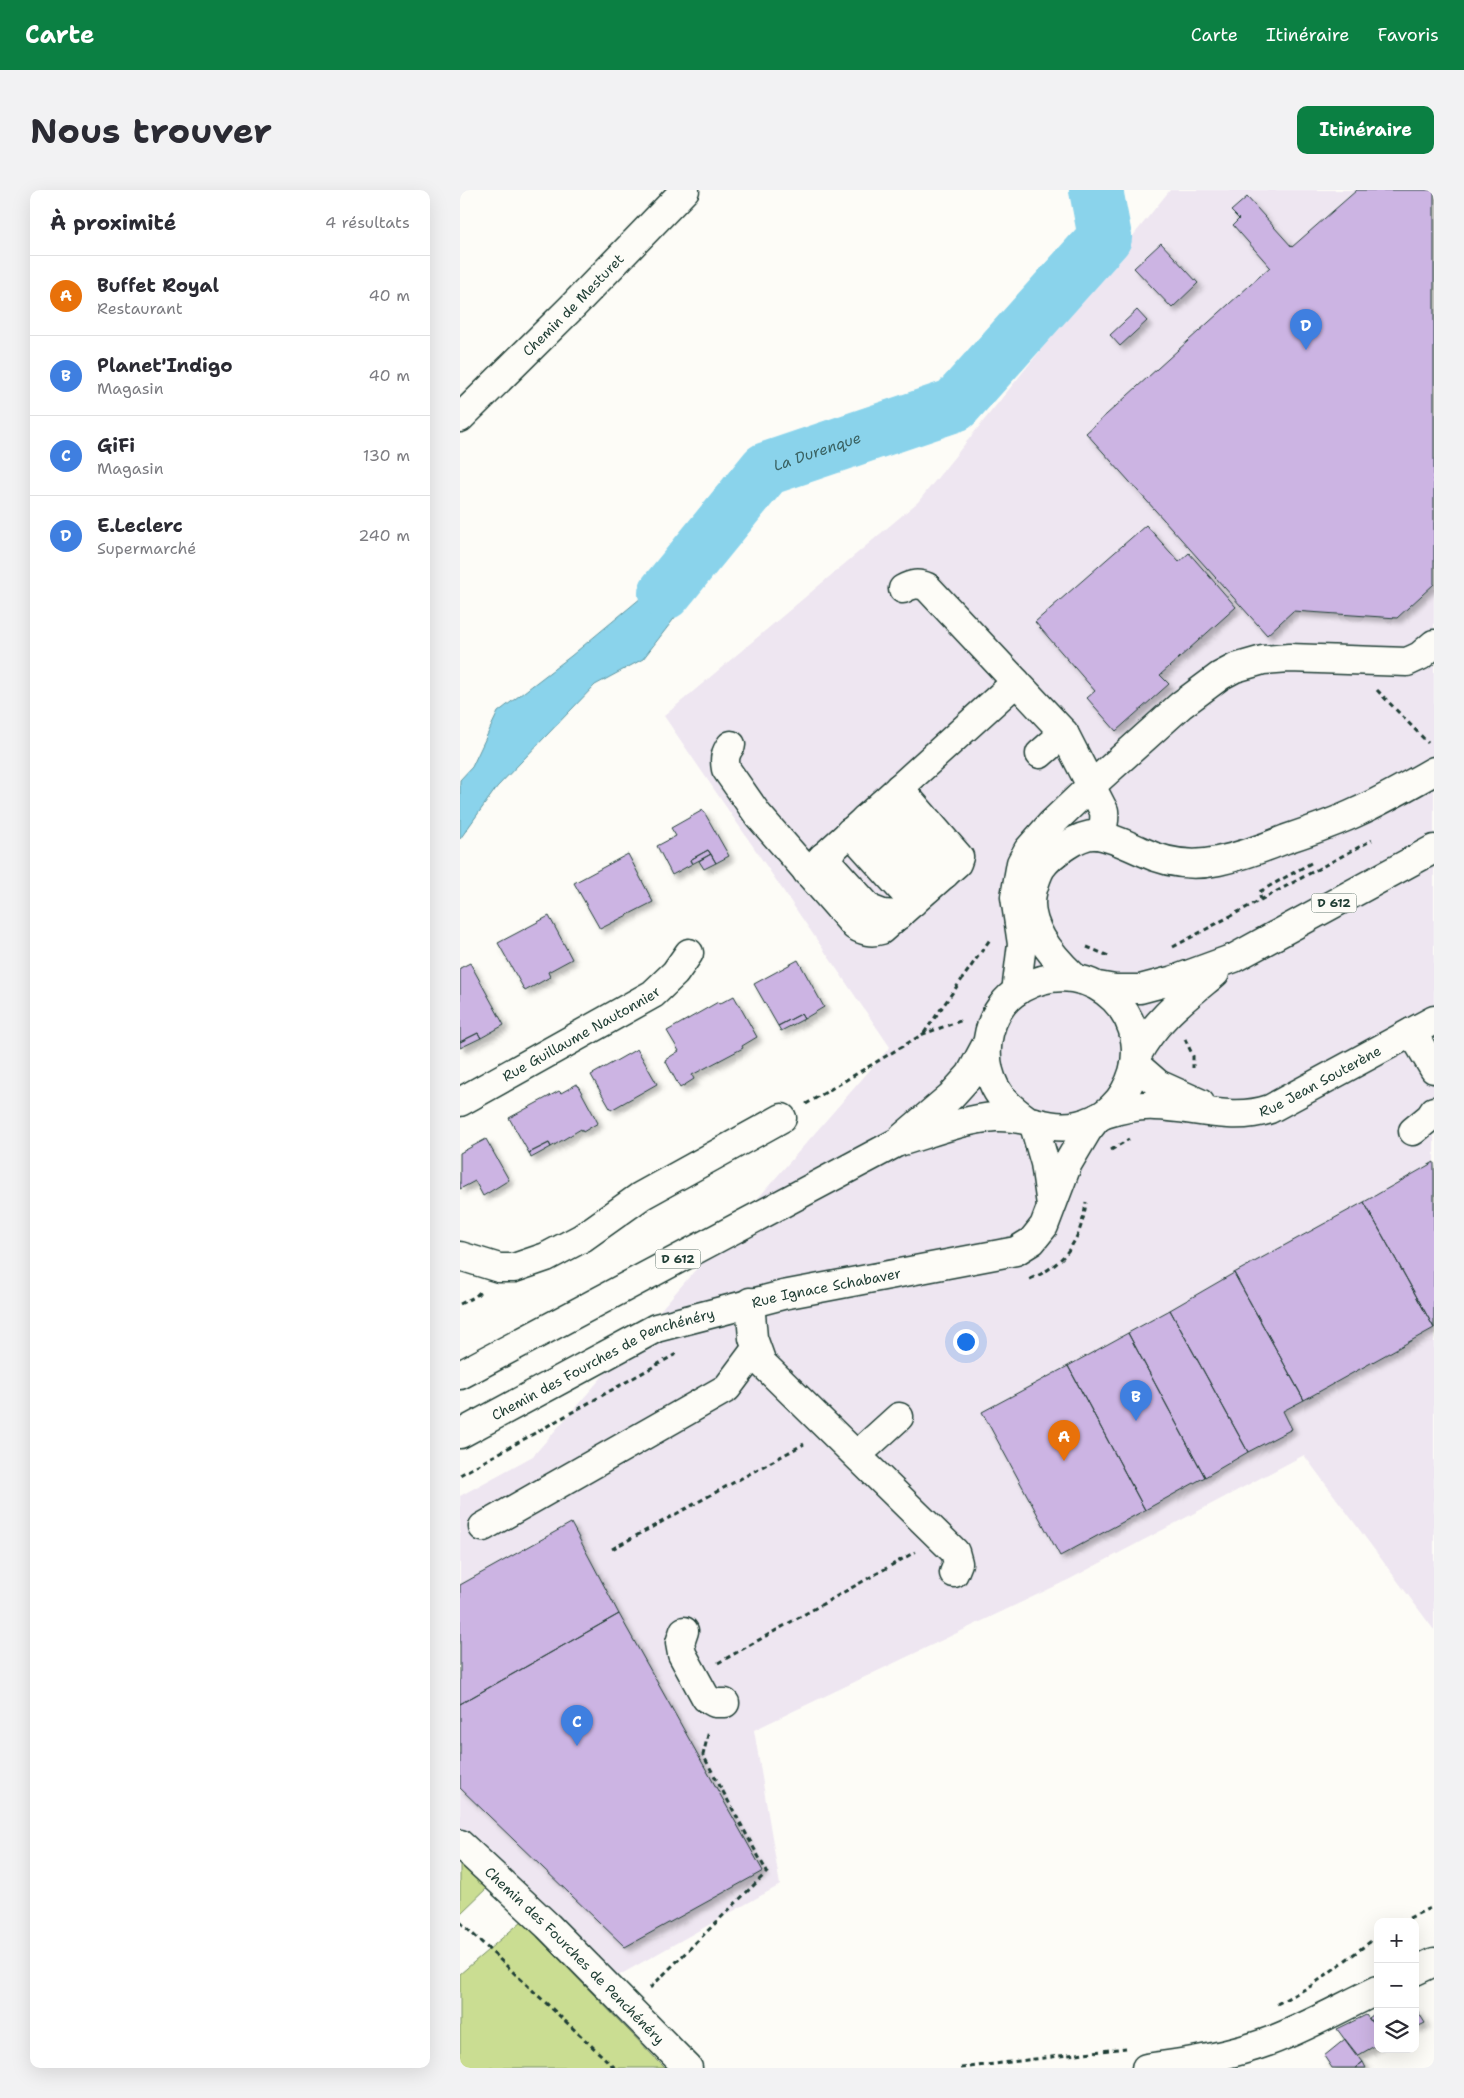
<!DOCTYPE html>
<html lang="fr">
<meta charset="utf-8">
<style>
:root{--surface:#fff;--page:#f2f2f3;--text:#2b2b33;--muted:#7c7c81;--line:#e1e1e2;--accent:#0b8043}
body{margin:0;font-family:"Shantell Sans",sans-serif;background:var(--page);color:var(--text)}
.controls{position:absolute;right:15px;bottom:15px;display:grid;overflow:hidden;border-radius:10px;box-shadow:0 5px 20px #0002}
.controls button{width:45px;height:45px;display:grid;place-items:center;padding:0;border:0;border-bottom:1px solid var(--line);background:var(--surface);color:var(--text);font:25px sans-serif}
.you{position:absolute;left:505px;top:1151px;width:18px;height:18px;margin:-12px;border:4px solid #fff;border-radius:50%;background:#1a73e8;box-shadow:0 0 0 8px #1a73e833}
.badge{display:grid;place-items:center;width:32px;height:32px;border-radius:50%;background:var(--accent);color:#fff;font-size:16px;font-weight:700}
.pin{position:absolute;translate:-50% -41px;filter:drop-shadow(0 1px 2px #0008)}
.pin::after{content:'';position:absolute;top:26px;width:18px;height:15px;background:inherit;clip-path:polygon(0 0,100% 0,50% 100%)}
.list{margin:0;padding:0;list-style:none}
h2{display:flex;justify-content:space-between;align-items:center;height:65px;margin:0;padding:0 20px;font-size:21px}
h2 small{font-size:16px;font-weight:400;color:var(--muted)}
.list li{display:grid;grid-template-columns:32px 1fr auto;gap:15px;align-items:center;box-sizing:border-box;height:80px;padding:0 20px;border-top:1px solid var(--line)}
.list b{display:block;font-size:19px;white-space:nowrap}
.list p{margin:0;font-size:16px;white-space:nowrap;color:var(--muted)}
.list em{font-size:16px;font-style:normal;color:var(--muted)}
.icon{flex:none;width:28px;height:28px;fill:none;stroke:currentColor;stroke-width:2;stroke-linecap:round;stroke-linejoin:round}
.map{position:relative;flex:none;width:974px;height:1878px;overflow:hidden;border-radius:10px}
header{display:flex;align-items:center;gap:30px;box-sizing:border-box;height:70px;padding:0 25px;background:var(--accent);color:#fff}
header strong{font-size:24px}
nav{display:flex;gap:28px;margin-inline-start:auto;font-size:18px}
.intro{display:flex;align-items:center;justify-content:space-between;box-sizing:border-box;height:120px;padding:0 30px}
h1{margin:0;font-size:35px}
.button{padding:12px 22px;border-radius:10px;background:var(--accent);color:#fff;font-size:18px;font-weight:700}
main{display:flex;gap:30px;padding:0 30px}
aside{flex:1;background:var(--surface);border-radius:10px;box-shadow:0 5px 20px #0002}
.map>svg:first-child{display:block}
.built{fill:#eee6f1}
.green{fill:#cadd92;stroke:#748d63}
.water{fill:#8ad3eb;stroke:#5f97a2}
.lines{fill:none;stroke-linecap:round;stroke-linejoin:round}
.river{stroke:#8ad3eb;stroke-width:54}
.building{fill:#ccb4e3;stroke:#1f3d34;filter:url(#shadow)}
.minor-casing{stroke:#1f3d34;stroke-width:31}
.major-casing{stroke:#1f3d34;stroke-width:31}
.path{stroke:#1f3d34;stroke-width:3;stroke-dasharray:5 4;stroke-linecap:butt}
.minor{stroke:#fdfcf7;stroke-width:28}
.major{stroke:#fdfcf7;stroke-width:28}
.labels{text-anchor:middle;stroke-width:4;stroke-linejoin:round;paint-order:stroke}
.shield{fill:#fdfcf7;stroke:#62766e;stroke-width:1}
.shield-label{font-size:12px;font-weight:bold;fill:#1f3d34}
.street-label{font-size:14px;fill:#1f3d34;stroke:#fdfcf7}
.water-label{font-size:15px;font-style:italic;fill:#3a6262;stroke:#fdfcf7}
</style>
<header>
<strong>Carte</strong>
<nav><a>Carte</a><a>Itinéraire</a><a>Favoris</a></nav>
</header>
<div class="intro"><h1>Nous trouver</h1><a class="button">Itinéraire</a></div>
<main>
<aside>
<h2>À proximité<small>4 résultats</small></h2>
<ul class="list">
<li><span class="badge" style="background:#e8710a">A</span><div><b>Buffet Royal</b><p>Restaurant</p></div><em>40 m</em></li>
<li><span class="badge" style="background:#3f7fe0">B</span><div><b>Planet'Indigo</b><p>Magasin</p></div><em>40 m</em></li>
<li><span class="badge" style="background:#3f7fe0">C</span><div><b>GiFi</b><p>Magasin</p></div><em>130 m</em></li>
<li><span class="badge" style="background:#3f7fe0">D</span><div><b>E.Leclerc</b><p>Supermarché</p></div><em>240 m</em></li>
</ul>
</aside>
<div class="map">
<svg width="974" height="1878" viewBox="0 0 974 1878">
<defs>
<filter id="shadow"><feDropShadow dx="4.5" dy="4.5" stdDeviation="2.5" flood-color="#0004"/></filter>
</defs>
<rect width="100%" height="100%" fill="#fdfcf7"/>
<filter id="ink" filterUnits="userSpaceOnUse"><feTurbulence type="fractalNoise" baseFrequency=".02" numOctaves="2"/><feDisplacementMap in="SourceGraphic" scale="10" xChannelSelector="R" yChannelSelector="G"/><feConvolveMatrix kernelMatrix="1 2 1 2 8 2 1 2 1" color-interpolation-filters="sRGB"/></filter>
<g filter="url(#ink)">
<path class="built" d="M 710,0 L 974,0 L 974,1440 L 844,1265 L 610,1389 L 294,1540 L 320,1695 L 156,1787 L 0,1640 L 0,1306 L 73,1266 L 430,857 L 204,526 L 458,312 Z"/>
<path class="green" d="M 0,1669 L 30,1695 L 0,1724 Z
M 62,1731 L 205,1878 L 0,1878 L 0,1784 Z"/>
<path class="water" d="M 259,328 L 223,417 L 183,469 L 135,495 L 37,597 L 0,649 L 0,590 L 12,577 L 38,522 L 111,466 L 199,393 Z"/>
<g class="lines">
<path class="river" id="s1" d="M 205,403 L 306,279 L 495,215 L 645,47 L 636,0"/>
</g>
<path class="building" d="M 897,0 L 974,0 L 974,394 L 937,428 L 833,421 L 807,445 L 626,243 L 810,77 L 773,35 L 779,29 L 771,21 L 787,7 L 832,57 Z
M 701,53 L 738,93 L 712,118 L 674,78 Z
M 677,120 L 687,131 L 660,156 L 650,145 Z
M 686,335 L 719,372 L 729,363 L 776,417 L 700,485 L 709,494 L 656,541 L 627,508 L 635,501 L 575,432 Z
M 243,620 L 269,666 L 256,673 L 248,660 L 230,670 L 232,674 L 212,685 L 197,656 L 216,646 L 211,638 Z
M 248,660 L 251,664 L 232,674 L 230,670 Z
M 168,664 L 193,712 L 140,739 L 114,693 Z
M 251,664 L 256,673 L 244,679 L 239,671 Z
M 89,726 L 112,769 L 88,782 L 90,787 L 65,801 L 38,753 Z
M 338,770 L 364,817 L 344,829 L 341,824 L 318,836 L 294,794 Z
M 10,773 L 44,835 L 21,848 L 18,843 L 0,852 L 0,778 Z
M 274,806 L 297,847 L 282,856 L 283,858 L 232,885 L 234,889 L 220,898 L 205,870 L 219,861 L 207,841 L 258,812 L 259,814 Z
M 341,824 L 344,829 L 321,841 L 318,836 Z
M 18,843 L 21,848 L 0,858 L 0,852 Z
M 177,859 L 197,894 L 151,920 L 131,885 Z
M 117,894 L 138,933 L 123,942 L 121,939 L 91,957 L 89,953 L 69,963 L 49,928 L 99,901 L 101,903 Z
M 26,949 L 49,990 L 23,1006 L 15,991 L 0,999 L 0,963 Z
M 89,953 L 91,957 L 71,968 L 69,963 Z
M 974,972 L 974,1138 L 904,1012 Z
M 904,1012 L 974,1138 L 844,1210 L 774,1083 Z
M 774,1083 L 844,1210 L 823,1221 L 832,1239 L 788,1262 L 710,1120 Z
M 710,1120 L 788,1262 L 745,1287 L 668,1143 Z
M 668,1143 L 745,1287 L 685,1320 L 608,1176 Z
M 608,1176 L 685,1320 L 600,1366 L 522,1222 Z
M 111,1333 L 159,1424 L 0,1514 L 0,1395 Z
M 159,1424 L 303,1681 L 165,1757 L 0,1598 L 0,1514 Z
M 955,1817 L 965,1833 L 955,1838 Z
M 918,1823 L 918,1854 L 897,1866 L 877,1839 L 906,1825 L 912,1833 L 917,1830 L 914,1824 Z
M 914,1824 L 917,1830 L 912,1833 L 909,1828 Z
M 885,1849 L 903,1872 L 895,1878 L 872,1878 L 864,1866 Z
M 903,1872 L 906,1878 L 895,1878 Z"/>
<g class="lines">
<g class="minor-casing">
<g id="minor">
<path id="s2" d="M 0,228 L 111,118 L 225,0"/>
<path d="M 443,399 C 452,394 458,393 467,397 L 604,543 L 644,621 C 645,631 644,639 636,645"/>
<path d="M 271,555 C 265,563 264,569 266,579 L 298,625 L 395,736 C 404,741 411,743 421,740 L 497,673 L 499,667 L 439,598"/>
<path d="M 580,564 L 604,543"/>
<path d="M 422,614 L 485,684"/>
<path d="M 405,629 L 467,699"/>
<path d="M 390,642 L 453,712"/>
<path d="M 363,667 L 410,719 L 423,724 L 439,725"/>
<path d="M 347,682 L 556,492"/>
<path d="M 614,787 C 592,766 563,734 573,699 C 575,692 577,685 581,678 C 591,664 620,643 638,645 C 654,648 667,655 681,661 C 706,673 731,677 758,671 C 782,666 804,658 826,649 C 850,641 874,633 897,622 C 923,610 949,595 974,581"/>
<path d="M 556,802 L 562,754 L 555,707 L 561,673 L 568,660 L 591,634 L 632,595 L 721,515 L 760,486 L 775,478 L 803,470 L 829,468 L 947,472 L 960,466 L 974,454"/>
<path d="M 952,842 L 974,879"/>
<path d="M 675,874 L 698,894 L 740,913"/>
<path id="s3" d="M 0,912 L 193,804 L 215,783 L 229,763"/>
<path id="s4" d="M 645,924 C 661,919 678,915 695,916 C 734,917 772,932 810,919 L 974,830"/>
<path d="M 573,932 L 585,973 L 591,1015"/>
<path d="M 953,941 L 970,927 L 974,921"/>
<path d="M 0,1066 L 39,1078 L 54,1078 L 86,1067 L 122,1048 L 181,1006 L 322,928"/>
<path d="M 290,1112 L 293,1148 L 302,1173 L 495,1362 L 498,1373 L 494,1383"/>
<path id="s5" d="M 0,1244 L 196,1138 L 323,1105 L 556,1061 L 572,1051 L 584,1036 L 608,973 L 627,941 L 637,928"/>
<path d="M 397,1265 L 439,1227"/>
<path d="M 23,1337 L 267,1198 L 296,1159"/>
<path d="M 224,1441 L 220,1453 L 222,1464 L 246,1508 L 255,1513 L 265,1513"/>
<path id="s6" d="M 0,1654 L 88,1736 L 228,1878"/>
<path d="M 955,1781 L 974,1772"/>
<path d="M 686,1878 C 729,1872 770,1866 810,1851 C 847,1837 882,1817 918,1800"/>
</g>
</g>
<g class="major-casing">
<path id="major" d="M 638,796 L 655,799 L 680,799 L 714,790 L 774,768 L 974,659
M 677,865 C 695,830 725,808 755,783
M 443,947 L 491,906 L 510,885 L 526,855
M 0,1185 L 436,953 C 467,944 504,929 535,927 C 575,925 594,948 635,929 C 647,924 659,912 665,901 C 704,833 632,759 562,798 C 528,817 518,863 535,897 C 542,911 554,920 566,929"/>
</g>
<path class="path" d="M 917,500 L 968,553
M 801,710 L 799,702 L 851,673
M 627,757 L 651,767
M 713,757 L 912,650
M 464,843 L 531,748
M 725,849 L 733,866 L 733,878
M 346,914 L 463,844 L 503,830
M 651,960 L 669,949
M 570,1089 C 605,1075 622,1048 626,1012
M 0,1114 L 16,1106 L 20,1102
M 0,1285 L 216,1164
M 152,1359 L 344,1254
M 258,1473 L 455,1362
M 0,1732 L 155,1878
M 941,1732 L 974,1716
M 190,1798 L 307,1682 L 243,1565 L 249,1541
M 817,1814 L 851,1796 L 918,1746
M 501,1878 L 666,1858"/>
<use href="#minor" class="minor"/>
<use href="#major" class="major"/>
</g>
</g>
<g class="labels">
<g class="shield">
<rect x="851.5" y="703.5" width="45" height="19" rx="4"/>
<rect x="195.5" y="1059.5" width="45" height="19" rx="4"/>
</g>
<g class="shield-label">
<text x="874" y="717">D 612</text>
<text x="218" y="1073">D 612</text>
</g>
<g class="street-label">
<text dy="5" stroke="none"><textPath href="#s2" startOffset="160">Chemin de Mesturet</textPath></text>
<text dy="5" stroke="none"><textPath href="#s3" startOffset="139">Rue Guillaume Nautonnier</textPath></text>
<text dy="5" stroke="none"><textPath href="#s4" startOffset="224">Rue Jean Souterène</textPath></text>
<text dy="5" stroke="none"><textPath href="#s5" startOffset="398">Rue Ignace Schabaver</textPath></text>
<text dy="5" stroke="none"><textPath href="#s5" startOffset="160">Chemin des Fourches de Penchénéry</textPath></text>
<text dy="5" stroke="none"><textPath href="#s6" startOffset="160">Chemin des Fourches de Penchénéry</textPath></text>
</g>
<g class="water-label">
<text dy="5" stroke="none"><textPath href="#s1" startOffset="214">La Durenque</textPath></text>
</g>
</g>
</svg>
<div class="controls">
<button>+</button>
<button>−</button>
<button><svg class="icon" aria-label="layers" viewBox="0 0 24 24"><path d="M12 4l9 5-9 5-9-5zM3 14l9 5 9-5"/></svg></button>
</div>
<div class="you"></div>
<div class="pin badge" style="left:604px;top:1271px;background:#e8710a">A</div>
<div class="pin badge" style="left:676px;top:1231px;background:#3f7fe0">B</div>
<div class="pin badge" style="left:117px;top:1556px;background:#3f7fe0">C</div>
<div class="pin badge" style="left:846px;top:160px;background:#3f7fe0">D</div>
</div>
</main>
